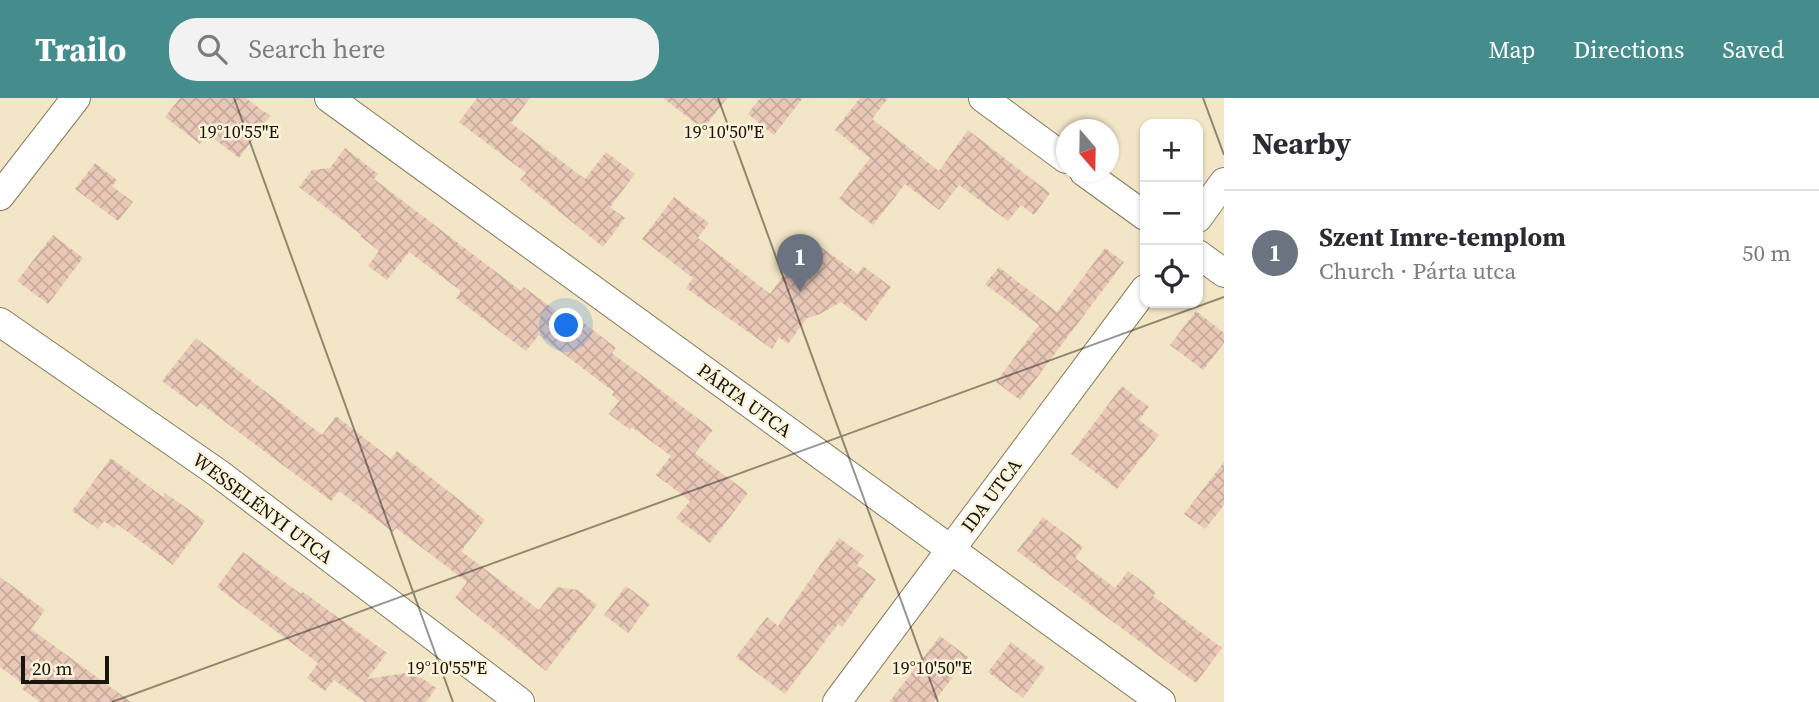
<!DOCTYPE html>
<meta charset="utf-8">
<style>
:root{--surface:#fff;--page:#f2f2f3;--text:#2b2b33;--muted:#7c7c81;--line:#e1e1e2;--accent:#458d8d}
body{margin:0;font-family:"Source Serif 4",serif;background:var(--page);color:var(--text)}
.controls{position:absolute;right:21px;top:21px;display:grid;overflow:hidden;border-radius:14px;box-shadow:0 2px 5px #0004}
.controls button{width:63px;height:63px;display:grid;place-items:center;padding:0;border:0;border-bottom:2px solid var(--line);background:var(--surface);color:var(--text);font:35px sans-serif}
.compass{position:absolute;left:1056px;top:21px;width:63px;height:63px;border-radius:50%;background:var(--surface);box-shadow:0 2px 5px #0004;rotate:160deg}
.scale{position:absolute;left:21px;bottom:18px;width:88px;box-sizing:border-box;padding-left:7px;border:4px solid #19150a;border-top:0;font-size:19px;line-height:24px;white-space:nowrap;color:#19150a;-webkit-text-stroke:5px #fdf3da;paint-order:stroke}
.you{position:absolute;left:567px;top:228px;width:24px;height:24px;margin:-18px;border:5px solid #fff;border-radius:50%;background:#1a73e8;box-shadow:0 0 0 10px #1a73e833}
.badge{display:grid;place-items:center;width:46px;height:46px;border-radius:50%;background:var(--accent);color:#fff;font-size:23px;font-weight:700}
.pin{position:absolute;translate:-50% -58px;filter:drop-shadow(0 2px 4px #0008)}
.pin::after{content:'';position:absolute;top:37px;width:24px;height:21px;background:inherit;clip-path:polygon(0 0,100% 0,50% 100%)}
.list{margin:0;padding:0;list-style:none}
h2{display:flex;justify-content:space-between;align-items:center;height:91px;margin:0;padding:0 28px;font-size:30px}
h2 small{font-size:23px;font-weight:400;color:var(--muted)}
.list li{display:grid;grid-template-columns:46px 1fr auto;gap:21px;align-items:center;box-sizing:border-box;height:126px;padding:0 28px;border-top:2px solid var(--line)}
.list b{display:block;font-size:26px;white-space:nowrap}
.list p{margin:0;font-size:23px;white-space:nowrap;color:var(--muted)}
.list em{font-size:23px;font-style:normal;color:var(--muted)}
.icon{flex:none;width:38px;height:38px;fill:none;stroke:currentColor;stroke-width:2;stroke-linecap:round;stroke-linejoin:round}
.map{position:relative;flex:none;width:1224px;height:604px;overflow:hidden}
header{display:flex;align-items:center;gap:42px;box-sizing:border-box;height:98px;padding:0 35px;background:var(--accent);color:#fff}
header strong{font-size:33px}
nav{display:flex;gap:38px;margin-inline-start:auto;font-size:24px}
.search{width:490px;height:63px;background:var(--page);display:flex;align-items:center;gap:18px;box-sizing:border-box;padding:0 24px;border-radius:28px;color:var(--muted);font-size:26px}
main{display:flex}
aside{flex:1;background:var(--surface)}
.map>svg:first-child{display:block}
.building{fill:url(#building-cross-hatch)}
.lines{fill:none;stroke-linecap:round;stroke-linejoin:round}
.minor-casing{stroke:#867b5f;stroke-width:30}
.minor{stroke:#fff;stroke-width:28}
.ticks{fill:none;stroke:#19150a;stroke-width:2;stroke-opacity:0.45}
.labels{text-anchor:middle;stroke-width:5;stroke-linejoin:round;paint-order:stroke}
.street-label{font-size:19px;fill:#19150a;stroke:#fdf3da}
.ticks-label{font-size:18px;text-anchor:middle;fill:#19150a;stroke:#fdf3da;stroke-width:5;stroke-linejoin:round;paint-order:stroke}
</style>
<header>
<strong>Trailo</strong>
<div class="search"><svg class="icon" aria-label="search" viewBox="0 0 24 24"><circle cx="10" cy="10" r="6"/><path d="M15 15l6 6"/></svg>Search here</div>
<nav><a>Map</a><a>Directions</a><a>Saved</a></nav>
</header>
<main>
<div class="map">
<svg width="1224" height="604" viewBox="0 0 1224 604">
<defs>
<pattern id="building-cross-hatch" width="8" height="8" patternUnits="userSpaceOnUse" patternTransform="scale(1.75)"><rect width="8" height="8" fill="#e9c8b8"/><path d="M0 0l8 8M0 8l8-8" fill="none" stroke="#c7ab9d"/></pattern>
</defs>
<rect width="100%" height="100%" fill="#f2e6c6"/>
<path class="building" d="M 180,0 L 246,0 L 270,18 L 239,60 L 208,36 L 200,46 L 165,19 Z
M 477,0 L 530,0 L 511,25 L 585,81 L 606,54 L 635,76 L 610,109 L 625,120 L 603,149 L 520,82 L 526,75 L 459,24 Z
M 663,0 L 727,0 L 703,31 Z
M 760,0 L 803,0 L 774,37 L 748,16 Z
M 860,0 L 888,0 L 872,21 L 939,73 L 968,32 L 1050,95 L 1034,117 L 1021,107 L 1008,123 L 959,87 L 939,112 L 905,86 L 873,127 L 839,101 L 870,60 L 835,32 Z
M 345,50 L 378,76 L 374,81 L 521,193 L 524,189 L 580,231 L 584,225 L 616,250 L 612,255 L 713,332 L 695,355 L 748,395 L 710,445 L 676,420 L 690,403 L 656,377 L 671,358 L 632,329 L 630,332 L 609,316 L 619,303 L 612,297 L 614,294 L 539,237 L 526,253 L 456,200 L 461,193 L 409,154 L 387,182 L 368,168 L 379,153 L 360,138 L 362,137 L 299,89 L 312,72 L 330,70 Z
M 95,65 L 117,82 L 112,88 L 133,104 L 118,123 L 75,91 Z
M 674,99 L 709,125 L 698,140 L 770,196 L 810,141 L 858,176 L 863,168 L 891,189 L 866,223 L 841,204 L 818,217 L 807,220 L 788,246 L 779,239 L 772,251 L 686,190 L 693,180 L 642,141 Z
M 53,137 L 83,160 L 48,206 L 17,183 Z
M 1105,150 L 1124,164 L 1020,302 L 996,284 L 1039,227 L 985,186 L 999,169 L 1057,214 Z
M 1196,213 L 1224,235 L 1224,245 L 1203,272 L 1170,247 Z
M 196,240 L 322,337 L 336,318 L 391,361 L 397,353 L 485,422 L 461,453 L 539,512 L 557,489 L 578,492 L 597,507 L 546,573 L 455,500 L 467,484 L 396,430 L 393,434 L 339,393 L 331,403 L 200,305 L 197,309 L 162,283 Z
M 1122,288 L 1149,309 L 1139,322 L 1159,337 L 1117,391 L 1071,356 Z
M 111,360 L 163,399 L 165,395 L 205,423 L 173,467 L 117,426 L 114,430 L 104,423 L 98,431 L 72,413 Z
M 1224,364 L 1224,407 L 1205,431 L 1184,416 Z
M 1043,419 L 1083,449 L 1075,460 L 1115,490 L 1128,473 L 1156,494 L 1153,498 L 1222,550 L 1196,585 L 1017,453 Z
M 839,440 L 864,458 L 857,467 L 876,481 L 842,529 L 838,526 L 785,596 L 736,559 L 767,519 L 778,528 Z
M 243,454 L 301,496 L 303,494 L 387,555 L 367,581 L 413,574 L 436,590 L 426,604 L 365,604 L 334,582 L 325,593 L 307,580 L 318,565 L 217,489 Z
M 0,479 L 45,512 L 31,531 L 131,604 L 40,604 L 22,591 L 25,587 L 0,569 Z
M 626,488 L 650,506 L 628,535 L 604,517 Z
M 940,538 L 968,559 L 934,604 L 889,604 Z
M 1011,544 L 1045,570 L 1023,600 L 988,574 Z"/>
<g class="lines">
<g class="minor-casing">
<path id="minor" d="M 329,0 L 1161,604
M 983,0 L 1066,61
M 1084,74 L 1145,118
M 0,98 L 76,0
M 1198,120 L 1224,84
M 1198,156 L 1224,175
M 0,224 L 218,375 L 520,604
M 837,604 L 1145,191"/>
</g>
<use href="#minor" class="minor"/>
</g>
<path class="ticks" d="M 234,0 L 453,604M 718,0 L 938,604M 1203,0 L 1224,57M 112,604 L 1224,199"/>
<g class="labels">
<g class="street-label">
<text transform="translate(745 302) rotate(36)" y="7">PÁRTA UTCA</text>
<text transform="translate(991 397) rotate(-53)" y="7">IDA UTCA</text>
<text transform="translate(263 410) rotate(37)" y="7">WESSELÉNYI UTCA</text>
</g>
</g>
<g class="ticks-label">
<text x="724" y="40">19°10'50"E</text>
<text x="239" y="40">19°10'55"E</text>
<text x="447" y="576">19°10'55"E</text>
<text x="932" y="576">19°10'50"E</text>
</g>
</svg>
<div class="controls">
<button>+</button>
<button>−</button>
<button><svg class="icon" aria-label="locate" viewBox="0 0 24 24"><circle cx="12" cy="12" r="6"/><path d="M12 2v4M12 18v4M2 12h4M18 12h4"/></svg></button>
</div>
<svg class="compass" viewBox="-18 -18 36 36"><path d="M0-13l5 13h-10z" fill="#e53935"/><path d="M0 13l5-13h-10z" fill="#7c7c81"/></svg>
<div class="scale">20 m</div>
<div class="you"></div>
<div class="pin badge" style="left:800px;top:194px;background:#6b7280">1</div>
</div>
<aside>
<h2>Nearby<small></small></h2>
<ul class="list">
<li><span class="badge" style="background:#6b7280">1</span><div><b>Szent Imre-templom</b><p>Church · Párta utca</p></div><em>50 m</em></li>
</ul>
</aside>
</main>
